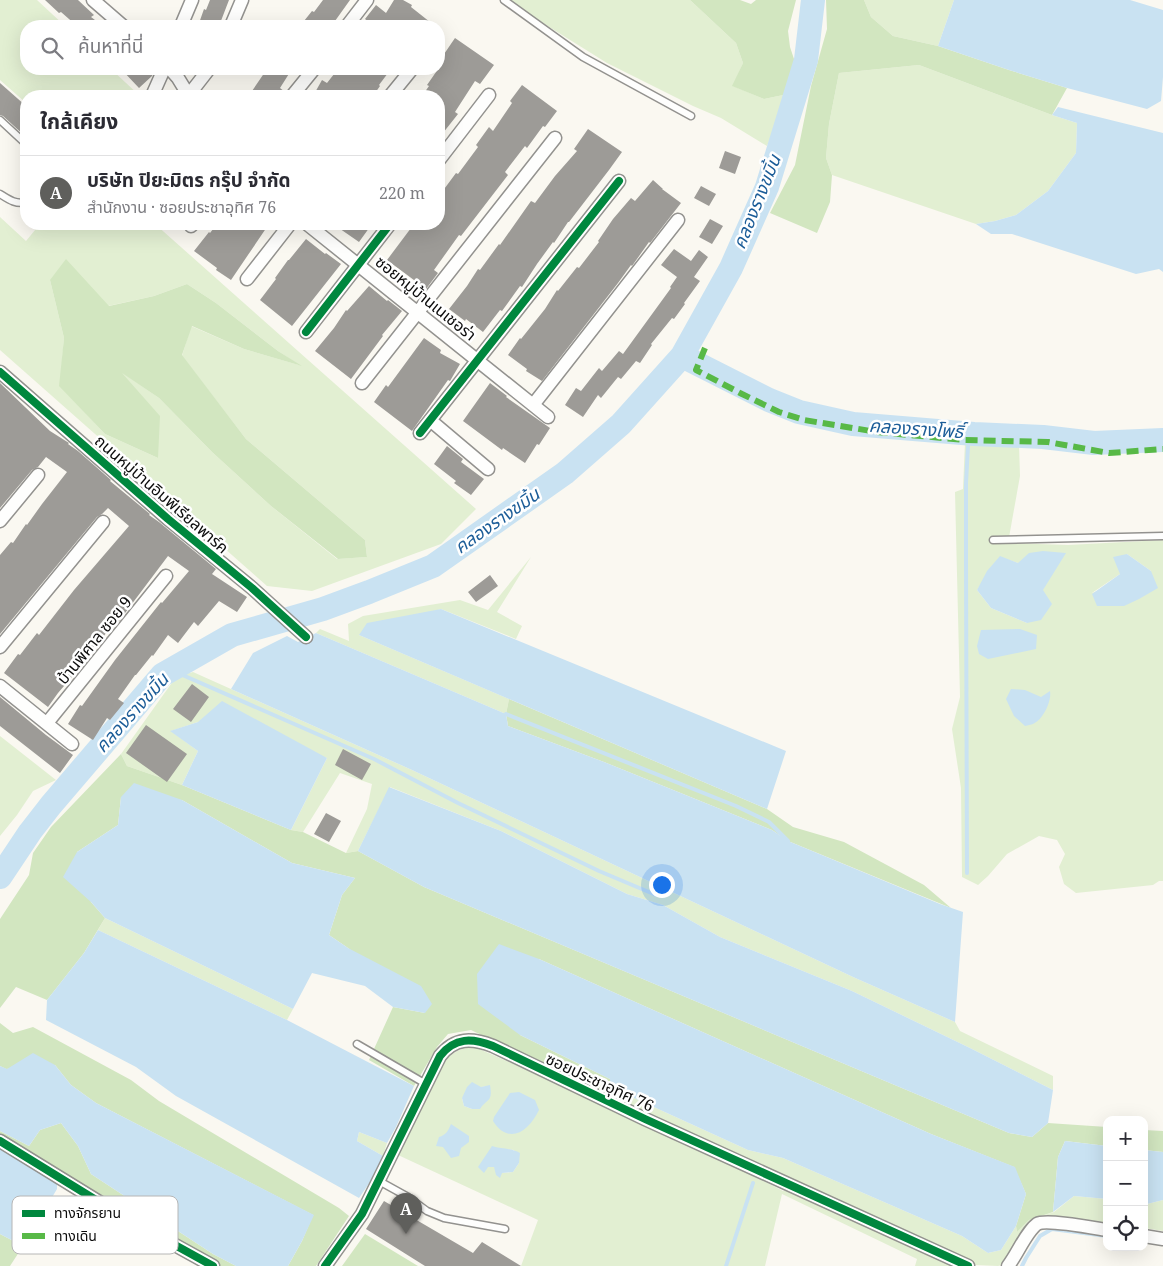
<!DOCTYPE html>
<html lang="th">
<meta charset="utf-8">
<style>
:root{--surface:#fff;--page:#f2f2f3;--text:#2b2b33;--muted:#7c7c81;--line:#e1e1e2;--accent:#5f5f5c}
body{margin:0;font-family:"Noto Serif","Noto Sans Thai",serif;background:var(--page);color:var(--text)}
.controls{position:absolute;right:15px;bottom:15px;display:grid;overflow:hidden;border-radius:10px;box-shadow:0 5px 20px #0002}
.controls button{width:45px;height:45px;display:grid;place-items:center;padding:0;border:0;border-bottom:1px solid var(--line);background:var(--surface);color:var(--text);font:25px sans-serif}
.you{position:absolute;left:661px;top:884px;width:18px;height:18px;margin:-12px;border:4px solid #fff;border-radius:50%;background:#1a73e8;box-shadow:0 0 0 8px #1a73e833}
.badge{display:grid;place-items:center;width:32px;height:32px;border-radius:50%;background:var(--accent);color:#fff;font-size:16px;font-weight:700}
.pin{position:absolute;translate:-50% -41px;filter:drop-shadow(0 1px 2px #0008)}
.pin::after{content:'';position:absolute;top:26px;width:18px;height:15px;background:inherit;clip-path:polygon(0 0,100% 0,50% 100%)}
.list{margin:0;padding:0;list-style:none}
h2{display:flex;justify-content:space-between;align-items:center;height:65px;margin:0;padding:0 20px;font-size:21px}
h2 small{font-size:16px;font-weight:400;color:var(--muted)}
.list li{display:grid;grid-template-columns:32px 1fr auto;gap:15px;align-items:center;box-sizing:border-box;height:75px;padding:0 20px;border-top:1px solid var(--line)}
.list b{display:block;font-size:19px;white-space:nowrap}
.list p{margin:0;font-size:16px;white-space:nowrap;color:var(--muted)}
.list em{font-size:16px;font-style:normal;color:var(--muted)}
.icon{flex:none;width:28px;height:28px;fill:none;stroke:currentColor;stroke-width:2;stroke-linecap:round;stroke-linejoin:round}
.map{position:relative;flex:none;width:1163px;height:1266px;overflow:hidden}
.search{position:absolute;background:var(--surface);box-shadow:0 5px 20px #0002;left:20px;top:20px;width:425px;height:55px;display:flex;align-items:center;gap:12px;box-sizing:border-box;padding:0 18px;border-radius:20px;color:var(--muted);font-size:19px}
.panel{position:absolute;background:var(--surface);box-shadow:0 5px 20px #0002;left:20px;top:90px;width:425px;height:140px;border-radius:20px}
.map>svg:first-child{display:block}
.green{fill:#e2efd2;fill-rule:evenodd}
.forest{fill:#d2e6c0}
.water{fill:#c9e2f2}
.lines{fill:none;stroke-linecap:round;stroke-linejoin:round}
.stream{stroke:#c9e2f2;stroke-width:4}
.river{stroke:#c9e2f2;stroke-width:24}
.building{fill:#9d9b97}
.lane-casing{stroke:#93928f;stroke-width:9}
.street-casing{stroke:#93928f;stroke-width:15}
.lane{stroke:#fefefd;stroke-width:6}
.street{stroke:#fefefd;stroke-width:12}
.quiet{stroke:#58b947;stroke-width:6;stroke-dasharray:12 6;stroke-linecap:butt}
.cycleway-casing{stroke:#fff;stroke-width:11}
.cycleway{stroke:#00873e;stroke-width:8}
.labels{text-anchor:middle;stroke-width:5;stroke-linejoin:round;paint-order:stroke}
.street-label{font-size:16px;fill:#0c0c0c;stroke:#fff}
.water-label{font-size:18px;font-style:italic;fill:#1c5d98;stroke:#fff}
.key{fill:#fff;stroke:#b6b6b6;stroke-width:1}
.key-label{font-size:14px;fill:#0c0c0c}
</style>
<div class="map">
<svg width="1163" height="1266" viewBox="0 0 1163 1266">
<rect width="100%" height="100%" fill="#faf8f1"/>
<path class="green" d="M 0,0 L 37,0 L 65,26 L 26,26 L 26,69 L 111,69 L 140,96 L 26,96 L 26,103 L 0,80 Z
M 510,0 L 690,0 L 736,43 L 743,63 L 733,86 L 764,99 L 788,94 L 767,146 L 721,118 L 693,106 L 607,63 L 538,20 Z
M 864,0 L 954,0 L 938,46 L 893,36 L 871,17 Z
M 919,65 L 1052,115 L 1077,123 L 1076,153 L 1048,191 L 1016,215 L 995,221 L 976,224 L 832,175 L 826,158 L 829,124 L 839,73 Z
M 0,217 L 26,241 L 40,224 L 155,224 L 476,509 L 441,544 L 312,591 L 267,586 L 0,350 ZM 50,280 L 108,306 L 154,296 L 187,284 L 216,303 L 278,351 L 299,365 L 244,349 L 191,326 L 182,356 L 246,439 L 365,540 L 367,557 L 337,559 L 271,506 L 212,452 L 159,398 L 120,371 L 158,458 L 105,434 L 60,386 L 64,338 Z
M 965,442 L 1019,444 L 1020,476 L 1008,543 L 1068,545 L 1163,540 L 1163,881 L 1159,881 L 1153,885 L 1076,893 L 1064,884 L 1059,867 L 1065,854 L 1057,840 L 1039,836 L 1007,854 L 988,876 L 978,885 L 962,877 L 961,788 L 952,729 L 960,697 L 955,492 L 963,489 ZM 1127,554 L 1151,571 L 1092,593 L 1120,574 ZM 1000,557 L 1018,563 L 1027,623 L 991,608 L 977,590 Z
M 531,557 L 497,612 L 522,626 L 516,639 L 441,609 L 359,635 L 509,699 L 506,714 L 316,633 L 320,629 L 349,641 L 348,624 L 363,616 L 460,600 L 488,610 Z
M 193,672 L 412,770 L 853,977 L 955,1022 L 960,1031 L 1053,1076 L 1053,1090 L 970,1048 L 852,991 L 720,937 L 663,905 L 627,894 L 501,831 L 390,787 L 358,851 L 346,853 L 367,809 L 372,784 L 340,773 L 303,832 L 291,830 L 327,758 L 198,722 L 171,731 L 198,751 L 182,785 L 127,766 L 121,754 L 176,677 Z
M 0,736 L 56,780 L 33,791 L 17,815 L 0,836 Z
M 105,918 L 293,1009 L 287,1020 L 98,930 Z
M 466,1048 L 477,1048 C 580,1093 683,1140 783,1191 L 788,1189 L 954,1266 L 915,1266 L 917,1259 L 782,1194 L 765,1266 L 521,1266 L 538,1220 L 398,1155 L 439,1069 C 447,1057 452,1052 466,1048 ZM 489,1086 L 472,1109 L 464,1106 L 462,1098 L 481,1087 ZM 501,1149 L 514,1150 L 519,1163 L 513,1172 L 502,1173 L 494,1167 L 488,1167 Z
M 610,1087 L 748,1150 L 783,1158 L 962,1236 L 988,1253 L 1001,1250 L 1016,1226 L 1017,1232 L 1029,1220 L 1054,1212 L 1074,1196 L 1107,1199 L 1107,1223 L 1054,1216 L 1038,1220 L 1005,1264 L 998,1266 L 976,1265 L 607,1096 Z
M 359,1132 L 387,1143 L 383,1156 L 357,1141 Z
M 1163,1200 L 1163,1231 L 1144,1228 L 1144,1204 L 1147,1204 Z"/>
<path class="forest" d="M 690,0 L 740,0 L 751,4 L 756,0 L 796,0 L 788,31 L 790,47 L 796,65 L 788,94 L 764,99 L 732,86 L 743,63 L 736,43 Z
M 826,0 L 864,0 L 871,17 L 893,36 L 938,46 L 1009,70 L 1067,88 L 1052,115 L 919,65 L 839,73 L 829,124 L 826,158 L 832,175 L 830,202 L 817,233 L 770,213 L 795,165 L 811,86 L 827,29 Z
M 66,259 L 109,306 L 154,296 L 187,284 L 216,303 L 278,351 L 302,366 L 244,349 L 192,326 L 182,355 L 246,439 L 365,540 L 367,557 L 338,559 L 271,506 L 212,452 L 159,398 L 122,373 L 160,416 L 158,458 L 105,434 L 59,386 L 64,338 L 50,280 Z
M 509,699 L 767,809 L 793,827 L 844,842 L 924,885 L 951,908 L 788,841 L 772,830 L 604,762 L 508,726 L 506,714 Z
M 121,754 L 127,766 L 182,785 L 291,830 L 303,832 L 346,853 L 358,851 L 424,887 L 1009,1133 L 1032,1137 L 1048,1123 L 1107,1127 L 1107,1146 L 1065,1141 L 1058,1157 L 1053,1212 L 1029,1220 L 1017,1232 L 1016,1226 L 1026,1194 L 1014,1167 L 931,1134 L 539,959 L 520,1035 L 610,1079 L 610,1087 L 607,1096 L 471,1030 L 448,1034 L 437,1047 L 414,1086 L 369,1060 L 393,1007 L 425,1013 L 348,948 L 329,935 L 342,895 L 355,878 L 292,863 L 182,800 L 121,797 L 118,825 L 77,852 L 91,902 L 105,918 L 84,953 L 47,1000 L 16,987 L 0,1008 L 0,919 L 29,875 L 33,853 L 51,827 Z
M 0,1023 L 13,1033 L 33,1027 L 131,1080 L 159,1101 L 339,1208 L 349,1216 L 316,1266 L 288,1266 L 302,1241 L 313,1215 L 96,1103 L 71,1085 L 55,1065 L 6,1069 L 0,1066 Z
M 61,1123 L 78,1146 L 91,1174 L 213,1254 L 236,1266 L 221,1266 L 146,1225 L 0,1139 L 0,1131 L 29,1146 L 40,1130 Z
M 1144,1130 L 1163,1131 L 1163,1152 L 1144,1150 Z
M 0,1234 L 23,1246 L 10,1266 L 0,1266 Z
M 365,1234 L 418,1266 L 342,1266 Z"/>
<path class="water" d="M 954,0 L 1130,0 L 1163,10 L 1163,77 L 1161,101 L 1147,109 L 1067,88 L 1009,70 L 938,46 Z
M 1058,107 L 1163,133 L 1163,272 L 1159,269 L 1136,274 L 1012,234 L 991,234 L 976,224 L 995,221 L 1016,215 L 1048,191 L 1076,153 L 1077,123 L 1052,115 Z
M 1043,551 L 1066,553 L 1043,590 L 1052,604 L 1041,620 L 1027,623 L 991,608 L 977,590 L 987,571 L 1000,556 L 1018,563 L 1029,553 Z
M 1127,554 L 1151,571 L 1158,588 L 1139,599 L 1124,606 L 1097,606 L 1092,594 L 1120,574 L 1113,557 Z
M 441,609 L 786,751 L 767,809 L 359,635 L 367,623 Z
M 1020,629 L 1037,635 L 1036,649 L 988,659 L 979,654 L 977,646 L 981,630 Z
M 316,633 L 506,714 L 508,726 L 604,762 L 772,830 L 788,841 L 940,904 L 963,912 L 955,1022 L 853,977 L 412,770 L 231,689 L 253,653 L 287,636 L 298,642 Z
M 1011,689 L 1025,690 L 1041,697 L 1050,691 C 1052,701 1043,720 1033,724 C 1031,725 1028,725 1025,726 L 1014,716 L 1006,699 Z
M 222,701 L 327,758 L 291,830 L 182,785 L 198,751 L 170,731 L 198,722 Z
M 134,783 L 182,800 L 292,863 L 355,878 L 342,895 L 329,935 L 348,948 L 421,986 L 432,1004 L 425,1013 L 393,1007 L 365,986 L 312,973 L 293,1009 L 105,918 L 91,902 L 63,877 L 77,852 L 118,825 L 121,797 Z
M 389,787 L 501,831 L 627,894 L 663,905 L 720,937 L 852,991 L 970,1048 L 1053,1090 L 1048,1123 L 1032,1137 L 1009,1133 L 424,887 L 358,851 Z
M 98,930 L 287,1020 L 414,1086 L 396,1127 L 387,1143 L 359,1132 L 357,1141 L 383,1156 L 370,1182 L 359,1198 L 176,1096 L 136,1067 L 46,1020 L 47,1000 L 84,953 Z
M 499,944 L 539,959 L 931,1134 L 1015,1167 L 1026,1194 L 1016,1226 L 1001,1250 L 988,1253 L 962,1236 L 783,1158 L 748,1150 L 610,1087 L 610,1079 L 520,1035 L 478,1004 L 477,974 Z
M 33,1053 L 55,1065 L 71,1085 L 96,1103 L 314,1215 L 302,1241 L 288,1266 L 236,1266 L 213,1254 L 91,1174 L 78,1146 L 61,1123 L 40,1130 L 29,1146 L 0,1131 L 0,1066 L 7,1069 Z
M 472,1082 L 481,1087 L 490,1085 C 493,1103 487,1098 480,1109 L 472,1109 L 464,1106 L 462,1098 L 467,1087 Z
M 519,1092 L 535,1100 L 539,1110 C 529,1131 509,1146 493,1121 L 494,1117 L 510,1093 Z
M 451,1124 L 469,1136 L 469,1142 L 461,1148 L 459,1156 L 451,1158 L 443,1147 L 436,1146 L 439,1137 C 446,1135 448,1131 451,1124 Z
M 1065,1141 L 1107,1146 L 1107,1199 L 1074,1196 L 1053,1212 L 1058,1157 Z
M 0,1145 L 57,1180 L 57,1189 L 23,1246 L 0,1234 Z
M 492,1146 C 501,1149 512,1148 520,1153 L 519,1163 L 513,1172 L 502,1173 L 500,1178 L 496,1175 L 494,1167 L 488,1167 L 484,1173 L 478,1167 Z
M 1144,1150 L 1163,1152 L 1163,1200 L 1147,1204 L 1144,1204 Z"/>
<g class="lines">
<path class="stream" d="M 968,434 L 968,433
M 171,670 L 374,759 L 458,803 L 599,871 L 656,895
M 506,714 L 736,806 L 769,822 L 788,841
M 967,873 L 966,560 L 966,483 L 968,446
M 726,1266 L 753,1183
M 1022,1266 L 1026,1258 L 1040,1236 L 1052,1229 L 1107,1236"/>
<path class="river" d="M 682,356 L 769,400 L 799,412 L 853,424 L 974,434 L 1043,437 L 1094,443 L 1163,440
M 0,877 L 30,832 L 51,805 L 162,675 L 232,635 L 323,609 L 369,592 L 433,566 L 565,473 L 621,424 L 682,356 L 731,268 L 767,187 L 806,60 L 813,0"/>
</g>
<path class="building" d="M 45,0 L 78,0 L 94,15 L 91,17 L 103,26 L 77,26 L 61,12 L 59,13 Z
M 210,0 L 229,0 L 219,26 L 198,26 L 204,9 L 206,10 Z
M 323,0 L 350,0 L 335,21 L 334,21 L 329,26 L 300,26 L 312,11 L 314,12 Z
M 394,0 L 403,0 L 412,5 L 411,7 L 435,26 L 374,26 L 365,19 L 376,5 L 386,13 Z
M 455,38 L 494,65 L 480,84 L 475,81 L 455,112 L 458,114 L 439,138 L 439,96 L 422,96 L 429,86 L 427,85 L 443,62 L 440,60 Z
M 121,69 L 155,69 L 152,76 L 139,88 Z
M 267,69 L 292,69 L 280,88 L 285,92 L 284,96 L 259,96 L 252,91 Z
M 338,69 L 391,69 L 379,85 L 380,86 L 373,96 L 355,96 L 346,90 L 342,96 L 313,96 L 322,80 L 327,83 Z
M 0,83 L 26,106 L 26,137 L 3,116 L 0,115 Z
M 522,85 L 557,111 L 545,127 L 543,126 L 527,148 L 525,146 L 505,172 L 508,175 L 461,236 L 459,235 L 434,270 L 438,273 L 426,289 L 387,260 L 414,224 L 439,224 L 439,196 L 456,173 L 458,174 L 478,147 L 476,145 L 489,127 L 493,131 L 512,103 L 510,101 Z
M 588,129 L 622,152 L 609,170 L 569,222 L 568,222 L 554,243 L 553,242 L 537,264 L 522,287 L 520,286 L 502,311 L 500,310 L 483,332 L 466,319 L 465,321 L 449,309 L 467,286 L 478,269 L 480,270 L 499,244 L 500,245 L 531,201 L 535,203 L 555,176 L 577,151 L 574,149 Z
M 725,151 L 741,157 L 735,174 L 719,168 Z
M 653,180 L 663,189 L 662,189 L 681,203 L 650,243 L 649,242 L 632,266 L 631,265 L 618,283 L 542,381 L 526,371 L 527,369 L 508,355 L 520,338 L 521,339 L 545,309 L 557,290 L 558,291 L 577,267 L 579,268 L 599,242 L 598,241 L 613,219 L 631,198 L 635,201 Z
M 701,186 L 716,194 L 709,206 L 694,198 Z
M 710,219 L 723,226 L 712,244 L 699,237 Z
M 217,224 L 269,224 L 231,280 L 216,270 L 217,268 L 194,251 L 209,232 L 210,233 Z
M 333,224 L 372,224 L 359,242 Z
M 306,239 L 325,254 L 326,253 L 341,264 L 292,326 L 260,300 L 276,279 L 275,278 L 288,260 L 289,260 Z
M 674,249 L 691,261 L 699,250 L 708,257 L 694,277 L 700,281 L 684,303 L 685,304 L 674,319 L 672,318 L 651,344 L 652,345 L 640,363 L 636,361 L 621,379 L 618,377 L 601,398 L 598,395 L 583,417 L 565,405 L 576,388 L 581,391 L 599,368 L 602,371 L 619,351 L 623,354 L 671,288 L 670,287 L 677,277 L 661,265 Z
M 369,286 L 387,301 L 388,300 L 402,311 L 382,335 L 383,336 L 351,379 L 315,351 L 334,328 L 346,310 L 347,311 Z
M 424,338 L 441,350 L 440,353 L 460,364 L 450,381 L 448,380 L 412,431 L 374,402 L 386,385 L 388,387 Z
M 0,383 L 50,431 L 69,443 L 68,444 L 78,451 L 111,480 L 110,481 L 150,514 L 149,515 L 159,522 L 216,569 L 212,574 L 247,597 L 237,612 L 219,601 L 198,626 L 194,622 L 178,643 L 168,635 L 153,656 L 152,655 L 136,675 L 135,675 L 118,699 L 124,703 L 110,720 L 107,718 L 93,740 L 68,724 L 80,705 L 82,706 L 115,660 L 161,602 L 162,603 L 189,571 L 168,556 L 119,621 L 117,624 L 114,622 L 99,643 L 97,642 L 82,665 L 58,693 L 48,707 L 4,673 L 18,654 L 20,655 L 37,633 L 39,635 L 74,590 L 129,526 L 108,508 L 102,514 L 97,517 L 0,634 L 0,555 L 11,542 L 13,543 L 26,524 L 27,525 L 42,504 L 67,472 L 46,457 L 38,467 L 32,470 L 0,508 Z
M 490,383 L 507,396 L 506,397 L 550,428 L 539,445 L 537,444 L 525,463 L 503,448 L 502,450 L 463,421 Z
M 447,446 L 463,459 L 461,462 L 484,479 L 471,495 L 454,483 L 456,481 L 434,464 Z
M 490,575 L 498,586 L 476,602 L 468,592 Z
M 192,684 L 209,697 L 191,722 L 173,709 Z
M 0,697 L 46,735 L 73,755 L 60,773 L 0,726 Z
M 146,725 L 187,754 L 167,782 L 126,753 Z
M 343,749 L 371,764 L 362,780 L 335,765 Z
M 326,813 L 341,821 L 329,842 L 314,834 Z
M 384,1201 L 473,1253 L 482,1242 L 521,1266 L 425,1266 L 366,1229 Z"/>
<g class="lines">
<g class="lane-casing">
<path id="lane" d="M 504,0 L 583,57 L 691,116
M 0,120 L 26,144
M 0,194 C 8,199 16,205 26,202
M 993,540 L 1163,536
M 357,1044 L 426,1084
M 379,1181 L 408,1197 L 427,1211 L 444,1218 L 505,1229"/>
</g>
<g class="street-casing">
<path id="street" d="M 93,0 L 123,26
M 181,26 L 192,0
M 231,26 L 242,0
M 347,26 L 367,0
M 170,69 L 178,78 L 189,96
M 152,96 L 164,69
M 188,96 L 209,69
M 292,96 L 314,69
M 390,96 L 412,69
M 439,160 L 489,95
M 307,224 L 548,417
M 191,226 L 193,224
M 247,279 L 290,224
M 306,332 L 390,224
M 0,372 L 168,519 L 252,588 L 306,637
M 362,383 L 555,138
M 533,405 L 678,220
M 430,420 L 488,469
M 420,433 L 619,181
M 0,521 L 38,475
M 0,647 L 103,522
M 0,686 L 72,744
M 47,723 L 166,576
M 0,1141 L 117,1213 L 213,1266
M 1144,1236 L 1163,1239
M 325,1266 L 362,1214 L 440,1056 C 455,1037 472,1038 493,1046 L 645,1119 L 968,1266
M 1008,1266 C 1017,1255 1026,1232 1037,1224 C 1046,1219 1094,1228 1107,1230"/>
</g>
<use href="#lane" class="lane"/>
<use href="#street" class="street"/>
<path class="quiet" d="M 705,348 L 696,370 L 742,394 L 779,412 L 804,420 L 877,432 L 964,440 L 1048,442 L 1109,453 L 1163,449"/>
<g class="cycleway-casing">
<path id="cycleway" d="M 306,332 L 390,224
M 0,372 L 168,519 L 252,588 L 306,637
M 420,433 L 619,181
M 0,1141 L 117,1213 L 213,1266
M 325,1266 L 362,1214 L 440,1056 C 455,1037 472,1038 493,1046 L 645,1119 L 968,1266"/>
</g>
<use href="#cycleway" class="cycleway"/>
</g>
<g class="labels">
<g class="street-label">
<text transform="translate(426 298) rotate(39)" y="6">ซอยหมู่บ้านเนเชอร่า</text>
<text transform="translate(162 494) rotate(41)" y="6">ถนนหมู่บ้านอิมพีเรียลพาร์ค</text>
<text transform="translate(94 640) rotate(-51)" y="6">บ้านพิศาล ซอย 9</text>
<text transform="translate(600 1082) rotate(25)" y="6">ซอยประชาอุทิศ 76</text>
</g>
<g class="water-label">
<text transform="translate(757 202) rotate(-68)" y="6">คลองรางขมิ้น</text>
<text transform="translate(916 429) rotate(4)" y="6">คลองรางโพธิ์</text>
<text transform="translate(497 521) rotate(-35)" y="6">คลองรางขมิ้น</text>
<text transform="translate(132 713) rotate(-48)" y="6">คลองรางขมิ้น</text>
</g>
</g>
<rect x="12" y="1196" width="166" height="58" rx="8" class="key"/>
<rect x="22" y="1210" width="23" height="7" fill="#00873e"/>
<rect x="22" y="1233" width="23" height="6" fill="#58b947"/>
<g class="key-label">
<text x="54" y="1218">ทางจักรยาน</text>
<text x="54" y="1241">ทางเดิน</text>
</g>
</svg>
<div class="controls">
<button>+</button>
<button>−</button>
<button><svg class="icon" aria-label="locate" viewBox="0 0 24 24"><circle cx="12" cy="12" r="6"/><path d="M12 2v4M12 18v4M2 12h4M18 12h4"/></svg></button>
</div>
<div class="you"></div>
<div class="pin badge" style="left:406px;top:1234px">A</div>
<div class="search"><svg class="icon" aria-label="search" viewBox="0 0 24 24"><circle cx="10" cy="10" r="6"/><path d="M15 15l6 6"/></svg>ค้นหาที่นี่</div>
<section class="panel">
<h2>ใกล้เคียง<small></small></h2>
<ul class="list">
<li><span class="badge">A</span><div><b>บริษัท ปิยะมิตร กรุ๊ป จำกัด</b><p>สำนักงาน · ซอยประชาอุทิศ 76</p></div><em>220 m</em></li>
</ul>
</section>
</div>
